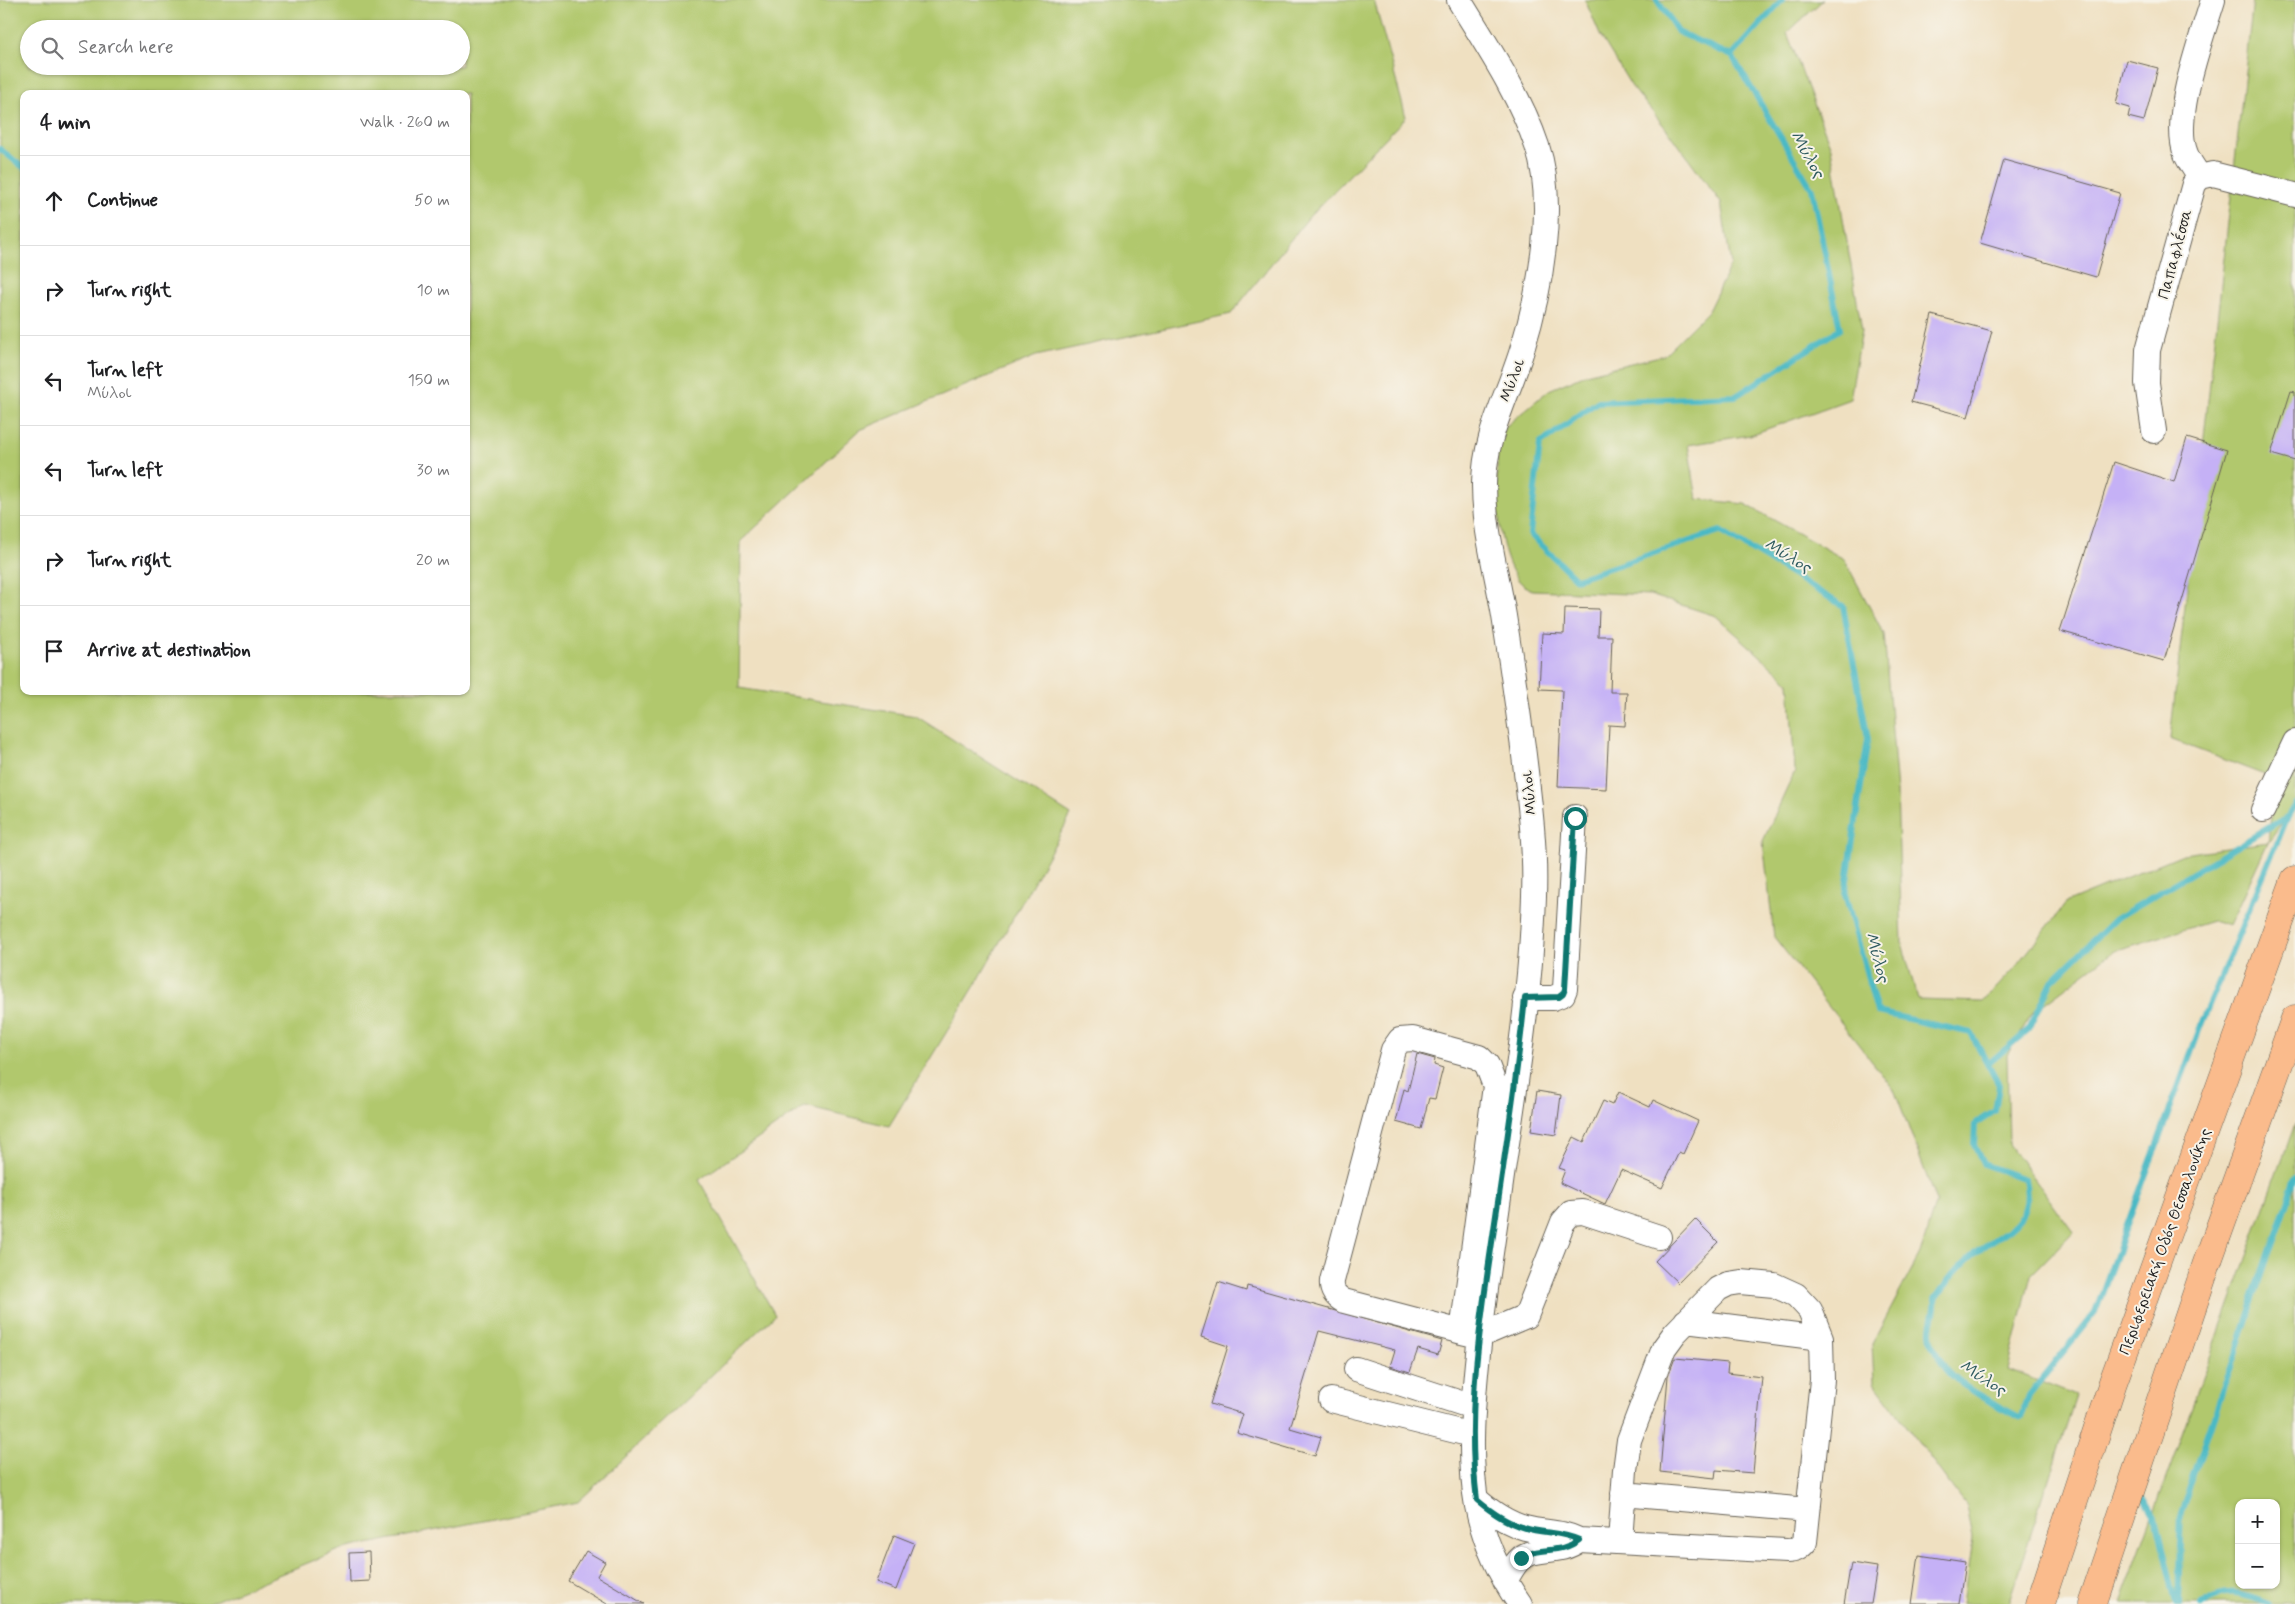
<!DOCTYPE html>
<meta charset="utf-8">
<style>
:root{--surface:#fff;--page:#f2f2f2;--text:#202124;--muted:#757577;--line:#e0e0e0}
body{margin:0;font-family:Mynerve,sans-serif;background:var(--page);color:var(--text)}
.controls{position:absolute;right:15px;bottom:15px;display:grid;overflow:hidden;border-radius:10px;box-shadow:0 1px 4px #0004}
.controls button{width:45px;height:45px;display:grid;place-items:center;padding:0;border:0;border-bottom:1px solid var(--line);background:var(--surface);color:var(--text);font:25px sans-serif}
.stop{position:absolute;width:15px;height:15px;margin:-11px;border:4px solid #0f766e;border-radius:50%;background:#fff}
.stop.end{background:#0f766e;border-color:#fff;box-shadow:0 1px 5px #0008}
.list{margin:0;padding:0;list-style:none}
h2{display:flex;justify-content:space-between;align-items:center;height:65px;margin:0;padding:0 20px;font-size:21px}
h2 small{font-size:16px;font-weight:400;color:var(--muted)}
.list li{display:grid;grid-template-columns:32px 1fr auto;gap:15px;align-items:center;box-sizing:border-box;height:90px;padding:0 20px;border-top:1px solid var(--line)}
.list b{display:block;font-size:19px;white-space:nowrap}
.list p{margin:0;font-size:16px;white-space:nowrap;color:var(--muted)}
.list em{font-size:16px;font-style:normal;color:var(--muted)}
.icon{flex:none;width:28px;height:28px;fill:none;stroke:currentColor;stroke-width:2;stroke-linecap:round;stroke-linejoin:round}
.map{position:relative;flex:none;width:2295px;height:1604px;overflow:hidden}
.search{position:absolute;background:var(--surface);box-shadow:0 1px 4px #0004;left:20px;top:20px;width:450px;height:55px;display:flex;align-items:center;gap:12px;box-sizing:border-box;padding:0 18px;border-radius:28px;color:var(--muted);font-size:19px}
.panel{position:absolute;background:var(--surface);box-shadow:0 1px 4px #0004;left:20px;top:90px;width:450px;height:605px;border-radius:10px}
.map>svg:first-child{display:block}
.green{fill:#b1c86d;stroke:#667244;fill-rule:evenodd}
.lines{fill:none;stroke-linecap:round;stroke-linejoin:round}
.stream{stroke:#4bb9c5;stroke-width:6}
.building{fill:#c5b1f6}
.minor-casing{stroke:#666156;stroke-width:26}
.highway-casing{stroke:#666156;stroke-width:29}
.minor{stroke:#fff;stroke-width:24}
.highway{stroke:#fabb8c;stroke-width:28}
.route{stroke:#0f766e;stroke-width:6}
.labels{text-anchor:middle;stroke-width:4;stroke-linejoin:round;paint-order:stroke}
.street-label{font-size:16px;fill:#1c1c1c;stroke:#f7f3e8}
.water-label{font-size:18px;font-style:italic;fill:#2f5b60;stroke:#f7f3e8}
</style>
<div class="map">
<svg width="2295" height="1604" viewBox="0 0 2295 1604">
<rect width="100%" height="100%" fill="#f7f3e8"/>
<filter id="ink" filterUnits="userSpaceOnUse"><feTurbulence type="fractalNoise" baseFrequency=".02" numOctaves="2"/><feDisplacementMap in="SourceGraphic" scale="10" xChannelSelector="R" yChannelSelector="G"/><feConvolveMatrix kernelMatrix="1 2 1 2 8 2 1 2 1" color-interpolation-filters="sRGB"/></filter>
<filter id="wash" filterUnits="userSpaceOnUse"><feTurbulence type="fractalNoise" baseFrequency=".0096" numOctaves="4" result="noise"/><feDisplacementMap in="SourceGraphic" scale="20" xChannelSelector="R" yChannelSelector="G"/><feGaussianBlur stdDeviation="1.12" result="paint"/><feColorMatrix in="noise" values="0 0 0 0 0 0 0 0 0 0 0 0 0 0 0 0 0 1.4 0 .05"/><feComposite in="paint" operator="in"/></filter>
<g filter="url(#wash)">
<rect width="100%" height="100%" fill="#efe0c1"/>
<path class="green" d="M 0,0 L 1374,0 L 1406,117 L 1309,217 L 1231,314 L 1036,356 L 860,430 L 741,541 L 739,688 L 916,716 L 1071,815 L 979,979 L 889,1126 L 805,1106 L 699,1180 L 775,1315 L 578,1502 L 342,1549 L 207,1604 L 0,1604 ZM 29,29 L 461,29 L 461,66 L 29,66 ZM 24,94 L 466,94 L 466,691 L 24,691 Z
M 1585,0 L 1823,0 L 1787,33 L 1831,148 L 1862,330 L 1850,399 L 1750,435 L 1688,445 L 1697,499 L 1745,504 L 1844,559 L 1884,634 L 1897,791 L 1902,943 L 1918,1000 L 1983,1002 L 2015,968 L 2067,902 L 2183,854 L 2268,842 L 2275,779 L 2170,739 L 2253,0 L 2295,0 L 2295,804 L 2268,842 L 2229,926 L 2212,921 L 2114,951 L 2033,1012 L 2007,1055 L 2009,1144 L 2073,1232 L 2031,1275 L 2008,1369 L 2076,1396 L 2008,1604 L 1963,1604 L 1972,1538 L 1966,1506 L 1874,1382 L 1872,1344 L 1920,1254 L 1936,1201 L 1895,1091 L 1774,937 L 1763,841 L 1795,771 L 1789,682 L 1716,616 L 1650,595 L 1532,590 C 1491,575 1496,468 1499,432 L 1549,390 L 1586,374 L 1664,355 L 1708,311 L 1731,264 L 1721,203 L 1673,137 L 1632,87 L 1600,35 Z
M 2295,1124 L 2295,1604 L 2120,1604 ZM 2239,1503 L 2276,1503 L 2276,1585 L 2239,1585 Z"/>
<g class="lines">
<path class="stream" d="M 1657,0 L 1678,32 L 1732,56 L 1812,189 L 1840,329 L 1736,396 L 1597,402 L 1540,444 L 1530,534 L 1576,579 L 1720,531 L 1843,606 L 1868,739 L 1845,894 L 1877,1012 L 1971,1033 L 1999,1085 L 1995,1111 L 1975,1124 L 1974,1145 L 1983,1164 L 2025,1179 C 2035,1226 2002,1230 1973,1255 C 1958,1267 1946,1283 1935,1299 C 1937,1311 1930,1321 1931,1333 C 1936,1381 1984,1397 2021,1418 L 2029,1395 L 2095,1312 L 2201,1025 L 2288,816 L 2295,804
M 1732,56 L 1782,0
M 0,149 L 24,168
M 1988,1064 L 2029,1029 L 2052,981 L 2115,919 L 2288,816
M 2138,1490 L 2157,1522 L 2176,1604
M 2179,1604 L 2182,1510 L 2295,1178
M 2202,1604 C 2228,1587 2242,1594 2269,1604"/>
</g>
<g id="blocks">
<path class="building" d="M 2127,60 L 2158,68 L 2144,121 L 2128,117 L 2130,108 L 2116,104 Z
M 2004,160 L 2120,193 L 2096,277 L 1980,243 Z
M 1932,315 L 1992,331 L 1968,417 L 1911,402 Z
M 2291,391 L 2295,392 L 2295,461 L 2271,454 Z
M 2187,438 L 2227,450 L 2164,661 L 2060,631 L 2114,462 L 2174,482 Z
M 1565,608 L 1599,609 L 1598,636 L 1612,636 L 1610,692 L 1627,692 L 1625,726 L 1609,725 L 1606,789 L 1558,787 L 1562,690 L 1539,689 L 1542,633 L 1564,634 Z
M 1417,1054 L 1435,1059 L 1434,1065 L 1443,1068 L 1435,1099 L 1429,1098 L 1421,1129 L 1396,1122 L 1404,1089 L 1408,1091 Z
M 1537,1091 L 1561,1095 L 1556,1135 L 1531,1131 Z
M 1618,1092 L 1650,1107 L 1653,1100 L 1698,1121 L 1683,1154 L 1679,1152 L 1662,1188 L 1621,1170 L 1605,1204 L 1560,1183 L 1565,1170 L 1559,1168 L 1574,1137 L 1584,1142 L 1603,1101 L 1612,1105 Z
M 1695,1219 L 1718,1242 L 1678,1283 L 1655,1261 Z
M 1218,1282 L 1246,1291 L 1247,1286 L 1442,1341 L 1438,1355 L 1418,1349 L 1410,1372 L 1390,1366 L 1395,1350 L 1319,1331 L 1290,1428 L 1321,1437 L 1315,1456 L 1237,1433 L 1243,1414 L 1210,1404 L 1228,1346 L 1201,1337 Z
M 1675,1358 L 1728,1363 L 1727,1373 L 1762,1377 L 1753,1473 L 1716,1470 L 1715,1478 L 1660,1472 L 1668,1376 Z
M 894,1535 L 914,1543 L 896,1590 L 876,1582 Z
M 586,1551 L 605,1562 L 597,1576 L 644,1604 L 607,1604 L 568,1581 Z
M 369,1552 L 370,1581 L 350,1582 L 349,1553 Z
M 1919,1555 L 1965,1562 L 1959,1604 L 1912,1604 Z
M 1851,1563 L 1877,1567 L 1871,1604 L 1844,1604 Z"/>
</g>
</g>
<g filter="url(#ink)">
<use href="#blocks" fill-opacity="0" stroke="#666156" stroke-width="1"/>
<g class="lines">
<g class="minor-casing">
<path id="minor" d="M 1459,0 C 1487,46 1520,95 1537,146 C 1557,205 1540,292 1522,350 C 1508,396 1484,436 1484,485 C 1484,529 1497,573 1504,616 C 1511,660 1517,704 1523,747 C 1529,797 1536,846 1534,896 C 1531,990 1516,1084 1502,1176 C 1493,1242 1482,1307 1476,1373 C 1472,1418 1469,1462 1477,1506 C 1484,1541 1499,1574 1520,1604
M 2200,177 C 2195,170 2189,162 2186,154 C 2171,118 2202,37 2213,0
M 2154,431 L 2147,383 L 2148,350 L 2194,184 L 2200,177 L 2213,174 L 2295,195
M 2263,810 L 2295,742
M 1525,998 L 1553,998 L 1563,994 L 1565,989 L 1575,817
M 1686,1321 L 1821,1338
M 1462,1332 L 1495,1086 L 1487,1065 L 1479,1057 L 1413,1039 L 1400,1040 L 1393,1050 L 1332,1281 C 1331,1291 1335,1296 1344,1301 L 1462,1332 L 1479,1336 L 1526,1316 L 1563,1222 L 1571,1213 L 1583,1212 L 1659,1237
M 1356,1369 L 1473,1407
M 1331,1400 L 1472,1435
M 1623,1494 L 1808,1510
M 1477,1500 C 1491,1512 1507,1523 1525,1528 C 1544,1533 1561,1531 1579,1540 L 1786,1551 C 1795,1551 1799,1549 1805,1542 L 1822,1380 L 1821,1338 L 1810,1310 L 1796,1295 L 1774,1285 L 1741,1282 L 1728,1284 L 1718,1289 L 1675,1333 L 1664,1348 L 1629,1440 L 1625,1470 L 1620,1542
M 1505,1581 C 1510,1573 1514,1564 1521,1558 C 1536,1546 1559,1555 1579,1540"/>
</g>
<g class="highway-casing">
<path id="highway" d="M 2040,1604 L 2113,1382 L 2295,880
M 2092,1604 L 2206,1266 L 2295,1019"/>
</g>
<use href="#minor" class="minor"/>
<use href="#highway" class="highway"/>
</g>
</g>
<g class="lines" filter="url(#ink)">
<path class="route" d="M 1521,1558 C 1539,1546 1559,1555 1579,1540 C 1560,1531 1544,1534 1525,1528 C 1507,1523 1491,1512 1477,1500 C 1467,1423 1477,1346 1488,1270 C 1501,1179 1516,1089 1525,998 L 1559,997 L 1563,994 L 1565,989 L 1575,818"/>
</g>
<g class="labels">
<g class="street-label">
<text transform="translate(2174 254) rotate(-75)" y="6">Παπαφλέσσα</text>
<text transform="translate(1511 380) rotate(-69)" y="6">Μύλοι</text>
<text transform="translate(1528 793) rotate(-96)" y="6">Μύλοι</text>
<text transform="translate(2164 1241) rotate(-70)" y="6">Περιφερειακή Οδός Θεσσαλονίκης</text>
</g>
<g class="water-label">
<text transform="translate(1808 154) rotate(60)" y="6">Μύλος</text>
<text transform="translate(1788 555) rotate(31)" y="6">Μύλος</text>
<text transform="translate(1878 957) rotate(75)" y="6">Μύλος</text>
<text transform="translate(1983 1377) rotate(33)" y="6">Μύλος</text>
</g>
</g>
</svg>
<div class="controls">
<button>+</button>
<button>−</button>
</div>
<div class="stop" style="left:1575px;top:818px"></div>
<div class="stop end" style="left:1521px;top:1558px"></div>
<div class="search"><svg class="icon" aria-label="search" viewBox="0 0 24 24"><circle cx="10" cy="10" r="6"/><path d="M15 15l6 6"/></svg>Search here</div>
<section class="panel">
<h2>4 min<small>Walk · 260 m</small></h2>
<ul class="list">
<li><svg class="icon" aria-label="ahead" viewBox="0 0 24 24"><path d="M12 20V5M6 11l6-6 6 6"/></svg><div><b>Continue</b></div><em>50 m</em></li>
<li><svg class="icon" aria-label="right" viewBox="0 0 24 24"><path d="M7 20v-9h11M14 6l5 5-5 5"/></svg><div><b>Turn right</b></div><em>10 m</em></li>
<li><svg class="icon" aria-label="left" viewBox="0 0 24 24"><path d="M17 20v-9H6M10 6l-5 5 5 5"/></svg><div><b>Turn left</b><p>Μύλοι</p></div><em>150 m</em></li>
<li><svg class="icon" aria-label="left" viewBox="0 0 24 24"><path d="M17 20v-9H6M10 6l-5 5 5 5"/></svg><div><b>Turn left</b></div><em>30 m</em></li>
<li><svg class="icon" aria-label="right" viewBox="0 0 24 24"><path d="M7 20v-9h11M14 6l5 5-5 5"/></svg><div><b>Turn right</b></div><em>20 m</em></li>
<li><svg class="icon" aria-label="arrive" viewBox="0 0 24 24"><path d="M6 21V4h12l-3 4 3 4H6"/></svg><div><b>Arrive at destination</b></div></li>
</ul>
</section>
</div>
